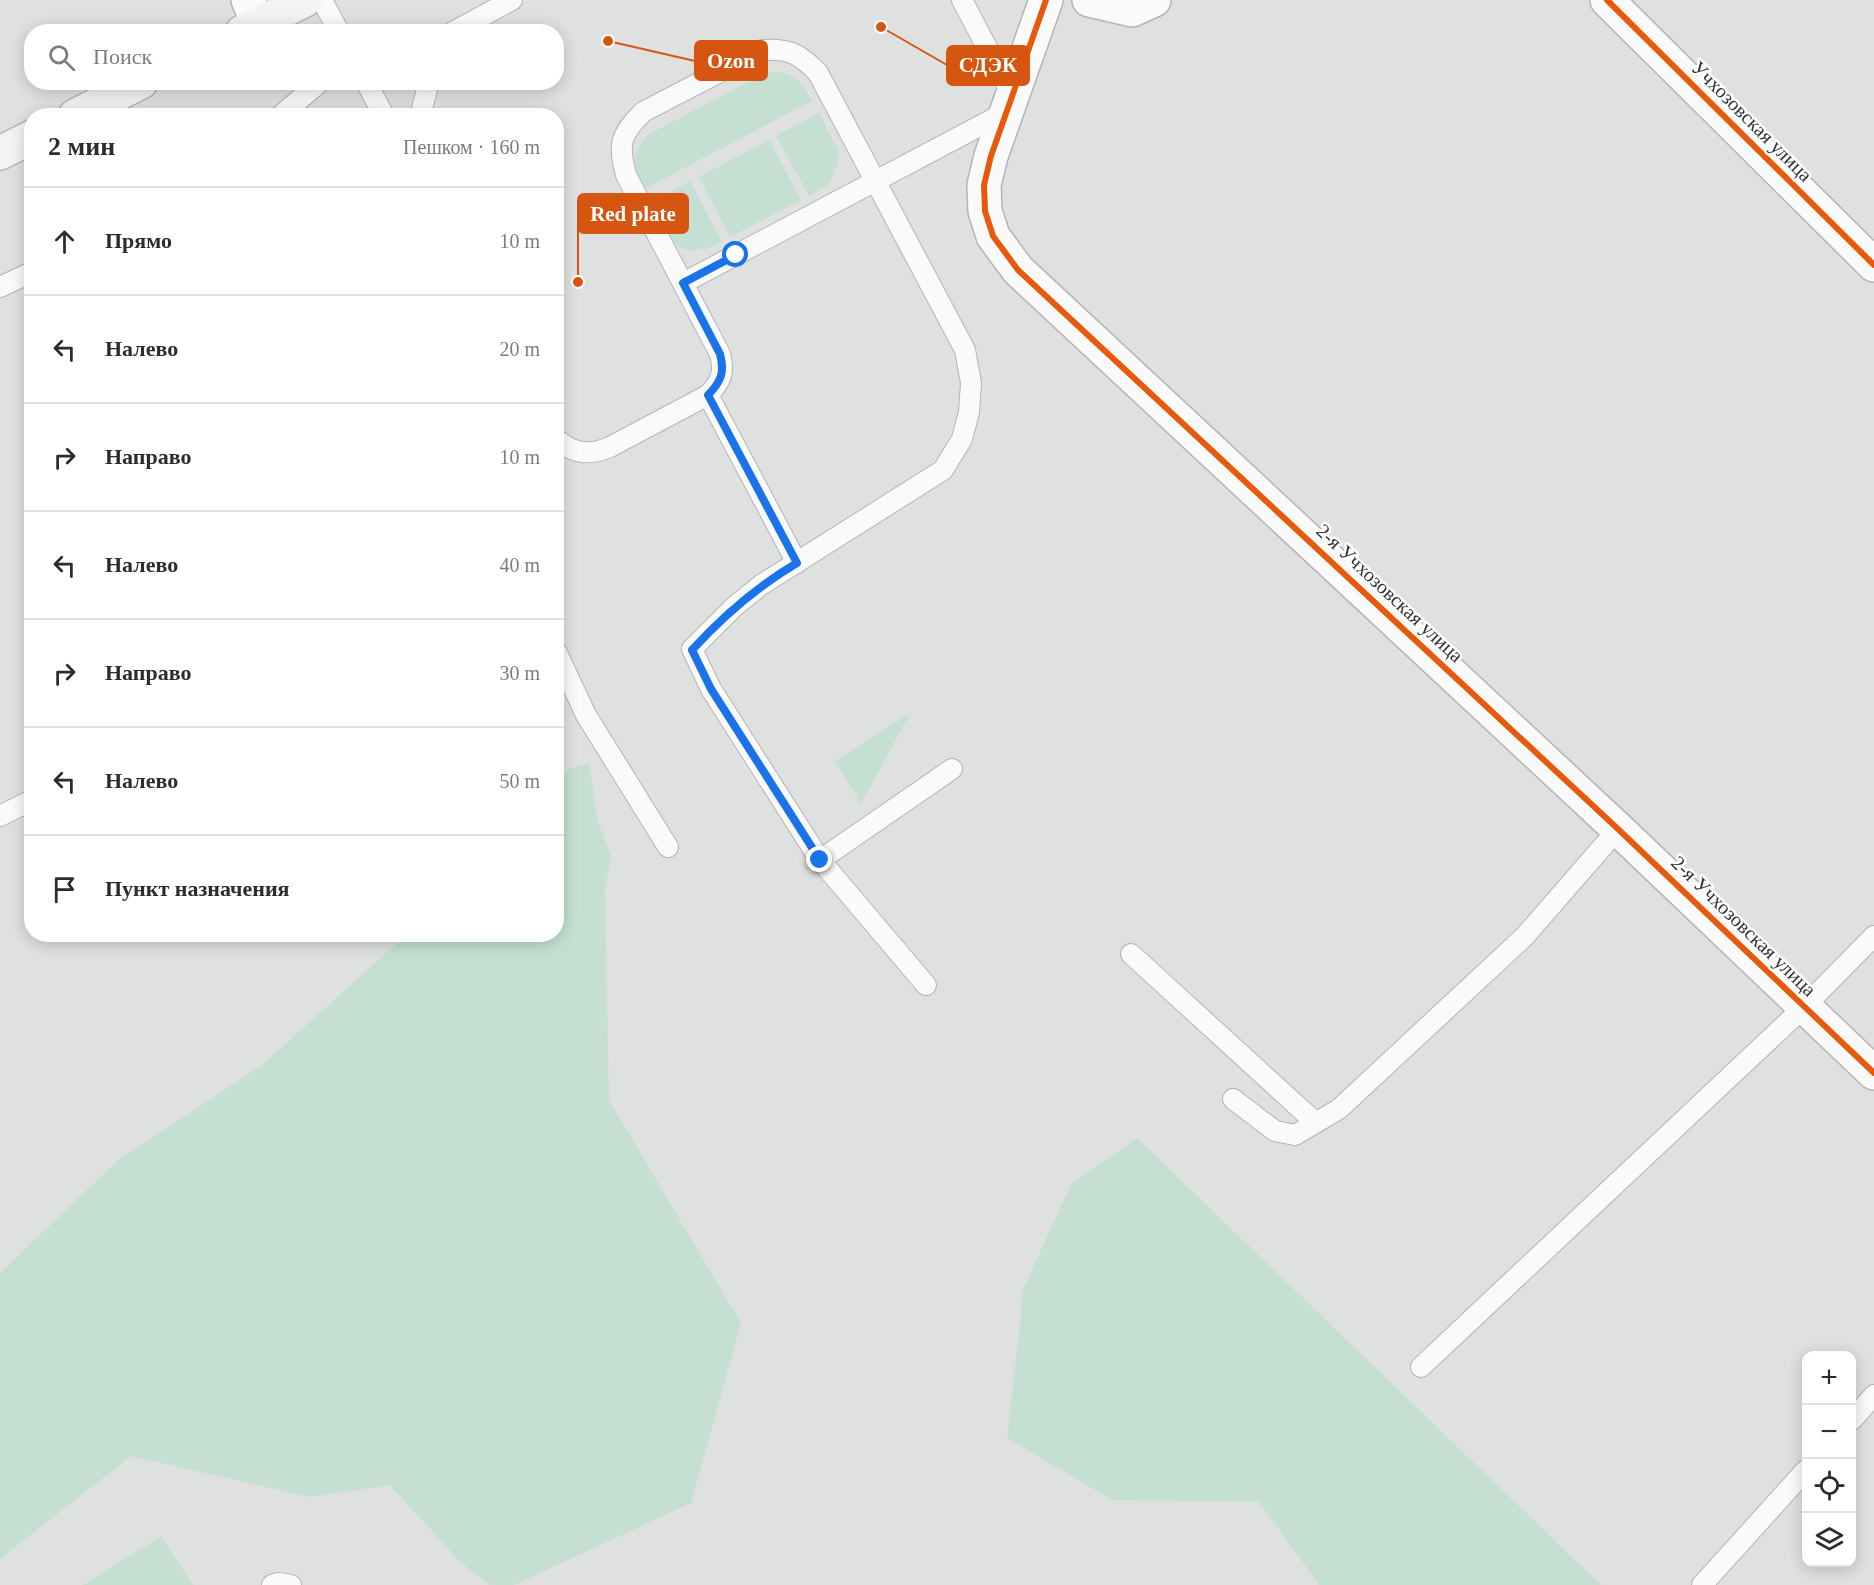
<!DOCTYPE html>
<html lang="ru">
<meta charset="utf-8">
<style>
:root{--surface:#fff;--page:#f2f2f3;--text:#2b2b33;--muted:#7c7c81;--line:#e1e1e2}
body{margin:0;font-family:"Times New Roman",serif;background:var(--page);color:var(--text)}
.controls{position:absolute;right:18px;bottom:18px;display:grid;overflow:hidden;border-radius:12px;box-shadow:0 3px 15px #0003}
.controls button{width:54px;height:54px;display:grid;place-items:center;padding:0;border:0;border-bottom:2px solid var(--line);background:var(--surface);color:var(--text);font:30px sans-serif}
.stop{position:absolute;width:18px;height:18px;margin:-14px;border:4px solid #1a73e8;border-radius:50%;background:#fff}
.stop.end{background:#1a73e8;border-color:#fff;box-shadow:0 2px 6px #0008}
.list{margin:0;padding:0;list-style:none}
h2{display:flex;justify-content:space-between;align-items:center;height:78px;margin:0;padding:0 24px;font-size:26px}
h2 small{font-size:20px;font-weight:400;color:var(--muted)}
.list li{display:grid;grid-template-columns:39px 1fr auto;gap:18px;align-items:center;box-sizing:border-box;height:108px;padding:0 24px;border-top:2px solid var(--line)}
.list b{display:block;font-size:22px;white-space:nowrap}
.list em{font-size:20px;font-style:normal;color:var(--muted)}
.icon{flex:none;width:33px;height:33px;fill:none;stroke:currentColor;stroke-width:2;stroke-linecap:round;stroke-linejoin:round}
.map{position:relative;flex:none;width:1874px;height:1585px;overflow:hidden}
.search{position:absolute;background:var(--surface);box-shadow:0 3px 15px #0003;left:24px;top:24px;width:540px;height:66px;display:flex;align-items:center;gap:15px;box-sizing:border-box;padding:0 21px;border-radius:24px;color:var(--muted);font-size:22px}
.panel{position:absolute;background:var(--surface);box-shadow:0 3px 15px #0003;left:24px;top:108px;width:540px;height:834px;border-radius:24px}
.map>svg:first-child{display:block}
.green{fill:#c5e0d3}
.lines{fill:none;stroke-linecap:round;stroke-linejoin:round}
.lane-casing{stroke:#b3b5b4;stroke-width:22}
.street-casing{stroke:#b3b5b4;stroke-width:36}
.secondary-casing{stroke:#b3b5b4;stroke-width:36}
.lane{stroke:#fafafa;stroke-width:20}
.street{stroke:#fafafa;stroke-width:33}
.secondary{stroke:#f3f3f5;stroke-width:33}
.cycleway-casing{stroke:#fff;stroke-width:10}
.cycleway{stroke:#e8590c;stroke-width:6}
.route{stroke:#1a73e8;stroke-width:8}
.labels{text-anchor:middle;stroke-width:5;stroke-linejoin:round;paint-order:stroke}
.street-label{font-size:20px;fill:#313332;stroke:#fff}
.leader{fill:none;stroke:#d65510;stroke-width:2}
.callout-dot{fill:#d65510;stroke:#fff;stroke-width:2}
.callout{fill:#d65510;stroke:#d65510;stroke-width:2}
.callout-label{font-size:21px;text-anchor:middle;font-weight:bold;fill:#fff}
</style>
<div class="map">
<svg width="1874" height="1585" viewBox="0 0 1874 1585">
<rect width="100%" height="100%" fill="#dfe1e0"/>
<path class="green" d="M 777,72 C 798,75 802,83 812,101 L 644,189 C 632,165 629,153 651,133 L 765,73 Z
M 819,113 L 839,152 L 838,161 L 831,180 L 825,187 L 809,196 L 776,136 Z
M 769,140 L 801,200 L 730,237 L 699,177 Z
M 690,181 L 722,242 C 707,250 685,256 672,241 C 665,233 656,212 651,202 Z
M 911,712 L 861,804 L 835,761 Z
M 589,762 L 597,819 L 611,856 L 605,890 L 609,1100 L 741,1323 L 691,1503 L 514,1585 L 489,1585 L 460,1562 L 390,1485 L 309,1497 L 131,1456 L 0,1559 L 0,1273 L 117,1161 L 262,1065 L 406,935 L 556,934 L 557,783 L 569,769 Z
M 1137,1138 L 1601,1585 L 1319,1585 L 1259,1502 L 1112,1500 L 1007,1438 L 1020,1324 L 1022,1292 L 1071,1184 Z
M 161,1536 L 193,1585 L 83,1585 Z"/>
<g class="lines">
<g class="lane-casing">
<path id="lane" d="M 322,0 L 339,32
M 962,0 L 1012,95
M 453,32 L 512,0
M 366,82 L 384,116
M 280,116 L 320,82
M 420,116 L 429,82
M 683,283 L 1006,112
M 0,287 L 32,272
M 708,395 L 797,563
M 556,439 C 574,454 589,456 610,447 L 708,395 C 721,382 725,372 720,354 L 626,175 C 618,144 620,135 643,112 L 762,50 C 789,48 800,54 818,73 L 965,350 L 971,383 L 969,412 L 962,439 L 943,470 L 761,585 L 735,606 L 692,649 L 711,689 L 820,860 L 926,985
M 556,651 L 586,715 L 668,847
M 0,816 L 32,800
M 820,860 L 952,769
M 1131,954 L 1316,1123
M 1233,1099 L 1275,1131 L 1295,1135 L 1339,1109 L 1525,936 L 1618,829
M 1421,1367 L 1804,1007 L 1874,936
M 1852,1420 L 1874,1395
M 272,1585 L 278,1583 L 291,1585
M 1702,1585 L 1806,1470"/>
</g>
<g class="street-casing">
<path id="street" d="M 248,0 L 258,23
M 1046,0 L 991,156 L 984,185 L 985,211 L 993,236 L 1018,270 L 1618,829 L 1874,1073
M 1089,0 L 1132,10 L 1154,0
M 1607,0 L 1874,265"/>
</g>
<g class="secondary-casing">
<path id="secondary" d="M 242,32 L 305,0
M 75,116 L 141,82
M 0,153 L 32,137"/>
</g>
<use href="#lane" class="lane"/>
<use href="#street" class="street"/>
<use href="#secondary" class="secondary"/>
<g class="cycleway-casing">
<path id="cycleway" d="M 1046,0 L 991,156 L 984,185 L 985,211 L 993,236 L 1018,270 L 1618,829 L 1874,1073
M 1607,0 L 1874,265"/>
</g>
<use href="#cycleway" class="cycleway"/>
</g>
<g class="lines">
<path class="route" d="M 736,255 L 683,283 L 720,354 C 725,372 721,382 708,395 L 797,563 C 756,587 724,615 692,650 L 711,689 L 820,860"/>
</g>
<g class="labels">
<g class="street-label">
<text transform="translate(1752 121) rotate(45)" y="7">Учхозовская улица</text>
<text transform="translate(1390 593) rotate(43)" y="7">2-я Учхозовская улица</text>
<text transform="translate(1744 926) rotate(44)" y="7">2-я Учхозовская улица</text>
</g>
</g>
<path class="leader" d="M608 41L695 61M881 27L947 65M578 282L578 213"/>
<g class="callout-dot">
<circle cx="608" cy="41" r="6"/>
<circle cx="881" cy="27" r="6"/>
<circle cx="578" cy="282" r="6"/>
</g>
<g class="callout">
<rect x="695" y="41" width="72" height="39" rx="6"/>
<rect x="947" y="46" width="82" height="39" rx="6"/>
<rect x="578" y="194" width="110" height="39" rx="6"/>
</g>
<g class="callout-label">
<text x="731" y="68">Ozon</text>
<text x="988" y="72">СДЭК</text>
<text x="633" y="221">Red plate</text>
</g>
</svg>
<div class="controls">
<button>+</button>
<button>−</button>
<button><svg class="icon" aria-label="locate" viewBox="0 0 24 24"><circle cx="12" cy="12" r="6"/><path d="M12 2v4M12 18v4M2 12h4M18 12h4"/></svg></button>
<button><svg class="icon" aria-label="layers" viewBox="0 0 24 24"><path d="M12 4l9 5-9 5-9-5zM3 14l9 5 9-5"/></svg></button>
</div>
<div class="stop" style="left:736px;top:255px"></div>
<div class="stop end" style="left:820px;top:860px"></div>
<div class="search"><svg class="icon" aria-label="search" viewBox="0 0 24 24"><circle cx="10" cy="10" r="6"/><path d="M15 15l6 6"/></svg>Поиск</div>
<section class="panel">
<h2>2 мин<small>Пешком · 160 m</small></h2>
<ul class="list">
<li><svg class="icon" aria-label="ahead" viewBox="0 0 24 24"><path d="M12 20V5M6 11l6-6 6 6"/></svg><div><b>Прямо</b></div><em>10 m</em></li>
<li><svg class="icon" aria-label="left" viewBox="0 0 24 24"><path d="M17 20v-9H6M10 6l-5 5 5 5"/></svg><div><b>Налево</b></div><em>20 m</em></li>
<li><svg class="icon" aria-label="right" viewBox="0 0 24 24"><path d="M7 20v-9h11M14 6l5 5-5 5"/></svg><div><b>Направо</b></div><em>10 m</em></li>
<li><svg class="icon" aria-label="left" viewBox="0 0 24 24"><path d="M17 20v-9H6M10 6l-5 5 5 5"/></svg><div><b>Налево</b></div><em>40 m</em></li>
<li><svg class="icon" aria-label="right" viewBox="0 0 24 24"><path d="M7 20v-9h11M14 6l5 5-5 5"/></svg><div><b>Направо</b></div><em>30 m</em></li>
<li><svg class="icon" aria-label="left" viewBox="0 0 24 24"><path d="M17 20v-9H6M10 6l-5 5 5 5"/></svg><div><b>Налево</b></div><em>50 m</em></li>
<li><svg class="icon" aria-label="arrive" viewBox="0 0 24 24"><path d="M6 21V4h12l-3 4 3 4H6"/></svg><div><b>Пункт назначения</b></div></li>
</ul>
</section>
</div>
